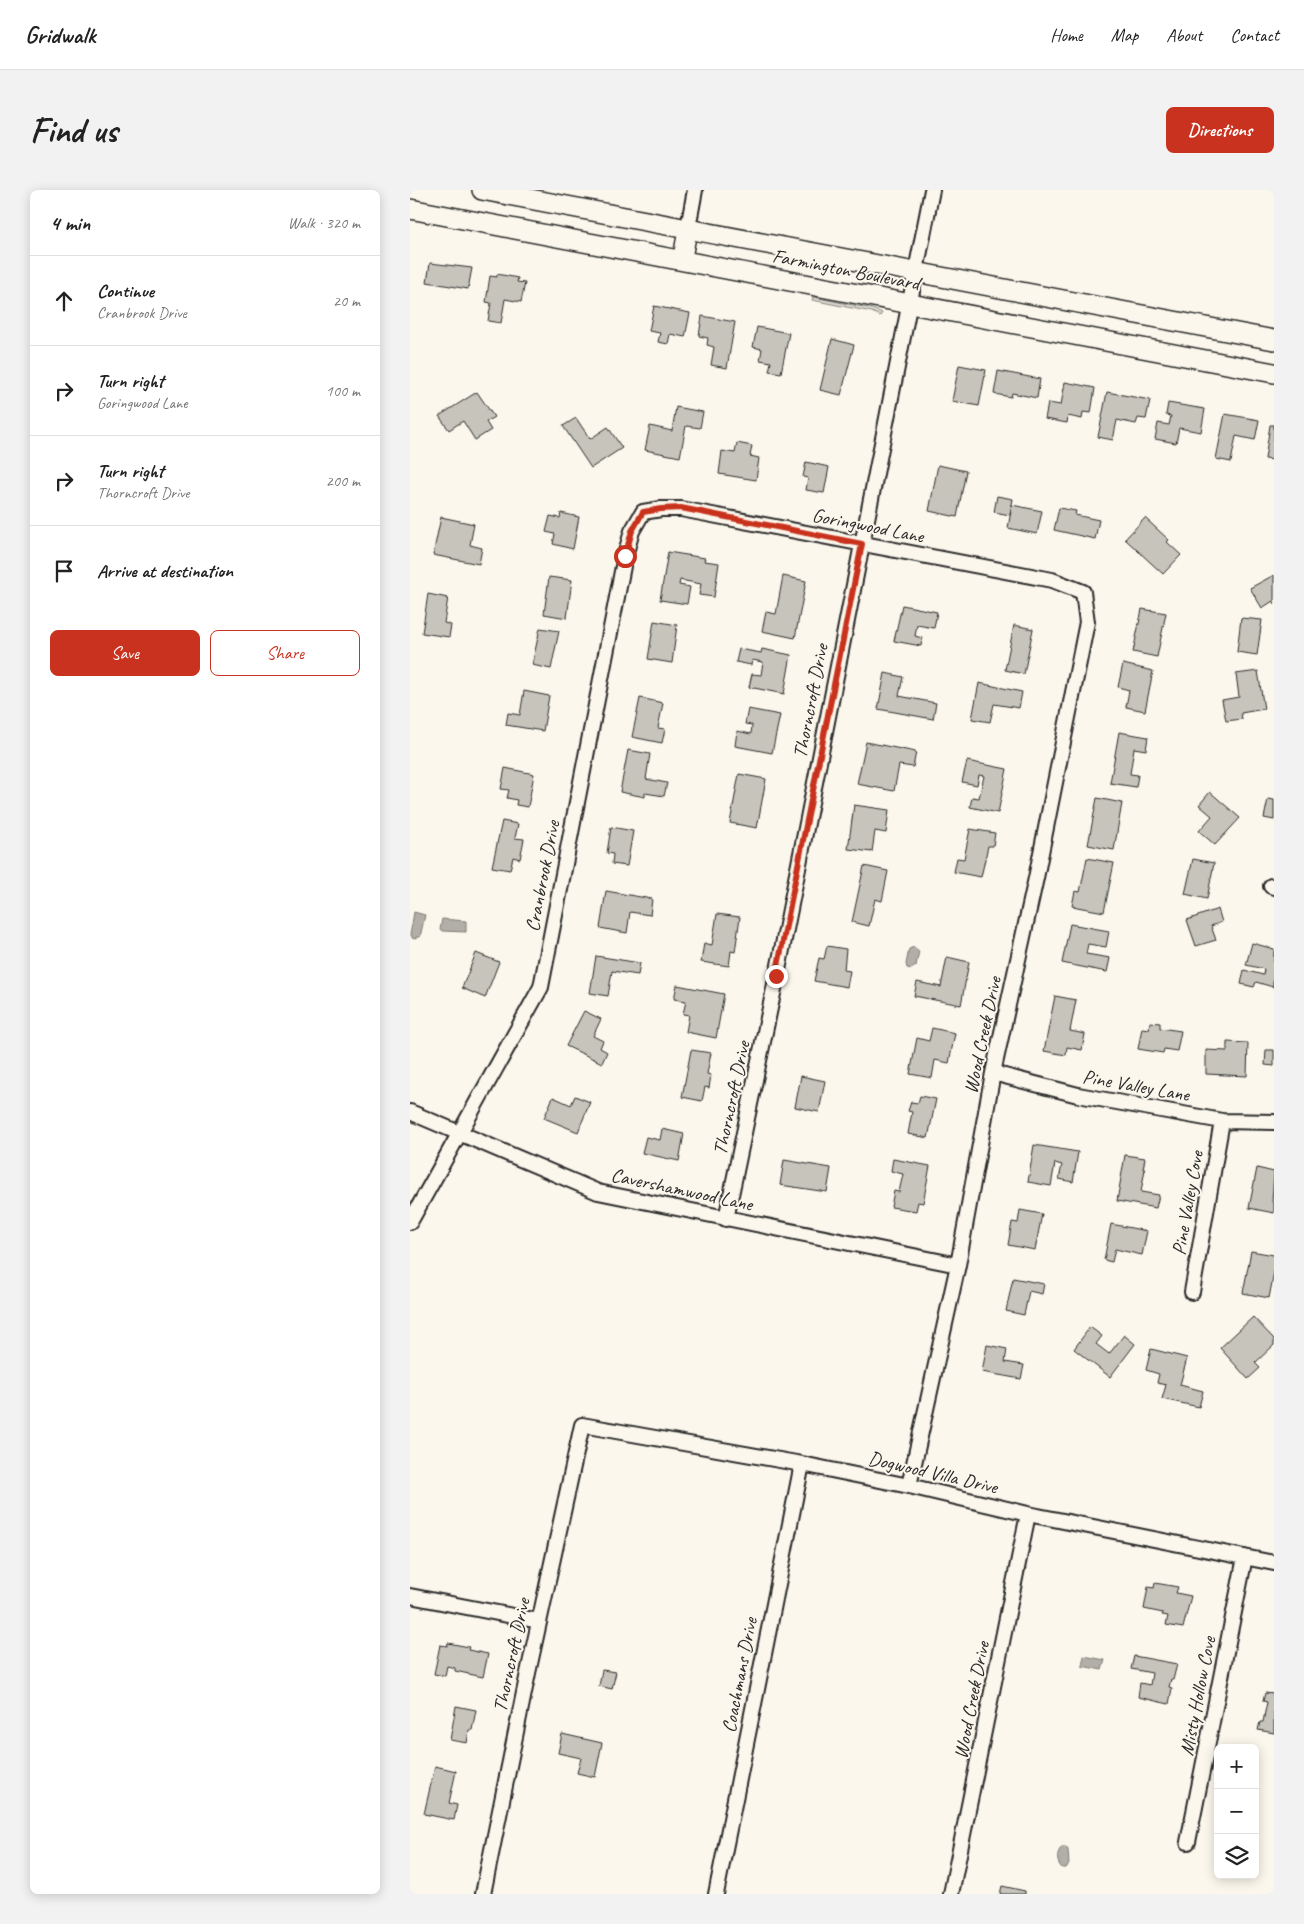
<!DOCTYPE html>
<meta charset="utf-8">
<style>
:root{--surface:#fff;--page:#f2f2f2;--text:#222;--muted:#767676;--line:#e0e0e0;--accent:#c8321e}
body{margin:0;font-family:Caveat,sans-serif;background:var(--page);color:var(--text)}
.controls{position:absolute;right:15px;bottom:15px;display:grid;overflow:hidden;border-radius:8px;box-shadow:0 2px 12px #0003}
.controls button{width:45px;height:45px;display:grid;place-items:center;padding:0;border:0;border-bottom:1px solid var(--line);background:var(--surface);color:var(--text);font:25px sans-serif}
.stop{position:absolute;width:15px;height:15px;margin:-11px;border:4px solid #c8321e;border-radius:50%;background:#fff}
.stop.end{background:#c8321e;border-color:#fff;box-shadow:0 1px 5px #0008}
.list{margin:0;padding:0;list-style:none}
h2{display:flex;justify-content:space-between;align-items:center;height:65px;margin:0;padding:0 20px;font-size:21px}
h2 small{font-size:16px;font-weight:400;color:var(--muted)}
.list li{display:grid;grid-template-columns:32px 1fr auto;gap:15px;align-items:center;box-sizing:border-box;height:90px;padding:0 20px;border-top:1px solid var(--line)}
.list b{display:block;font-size:19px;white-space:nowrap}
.list p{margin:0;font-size:16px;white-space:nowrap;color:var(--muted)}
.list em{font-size:16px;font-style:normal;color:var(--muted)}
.actions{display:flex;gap:10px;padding:15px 20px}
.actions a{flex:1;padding:11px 0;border:1px solid var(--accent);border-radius:8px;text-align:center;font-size:18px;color:var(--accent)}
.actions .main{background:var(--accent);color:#fff}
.icon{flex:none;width:28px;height:28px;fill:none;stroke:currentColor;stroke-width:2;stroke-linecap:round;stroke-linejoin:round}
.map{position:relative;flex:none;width:864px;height:1704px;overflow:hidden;border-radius:8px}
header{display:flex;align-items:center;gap:30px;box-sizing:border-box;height:70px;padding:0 25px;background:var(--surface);border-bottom:1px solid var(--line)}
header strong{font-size:24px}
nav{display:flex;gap:28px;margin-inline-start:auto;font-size:18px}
.intro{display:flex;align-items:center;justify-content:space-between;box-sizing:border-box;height:120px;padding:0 30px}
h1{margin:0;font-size:35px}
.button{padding:12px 22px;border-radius:8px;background:var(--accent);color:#fff;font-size:18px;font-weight:700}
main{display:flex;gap:30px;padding:0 30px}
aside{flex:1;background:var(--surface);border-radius:8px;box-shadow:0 2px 12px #0003}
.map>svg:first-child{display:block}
.green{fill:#dddad0;stroke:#84827e}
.water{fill:#b1afa7;stroke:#7b7a75}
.building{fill:#c7c4bc;stroke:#2b2b2b}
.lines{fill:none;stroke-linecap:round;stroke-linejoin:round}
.minor-casing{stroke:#2b2b2b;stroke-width:18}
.tertiary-casing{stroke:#2b2b2b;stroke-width:21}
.secondary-casing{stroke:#2b2b2b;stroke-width:22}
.minor{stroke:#fbf7ec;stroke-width:14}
.tertiary{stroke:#fbf7ec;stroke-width:18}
.secondary{stroke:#fbf7ec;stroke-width:19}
.route{stroke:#c8321e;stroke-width:6}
.labels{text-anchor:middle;stroke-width:4;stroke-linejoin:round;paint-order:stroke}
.street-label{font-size:20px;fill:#2b2b2b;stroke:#fbf7ec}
</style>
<header>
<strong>Gridwalk</strong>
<nav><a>Home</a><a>Map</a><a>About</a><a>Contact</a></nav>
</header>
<div class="intro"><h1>Find us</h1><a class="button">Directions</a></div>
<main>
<aside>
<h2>4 min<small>Walk · 320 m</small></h2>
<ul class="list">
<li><svg class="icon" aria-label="ahead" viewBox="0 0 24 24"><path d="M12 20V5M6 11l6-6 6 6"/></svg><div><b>Continue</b><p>Cranbrook Drive</p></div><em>20 m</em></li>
<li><svg class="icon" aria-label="right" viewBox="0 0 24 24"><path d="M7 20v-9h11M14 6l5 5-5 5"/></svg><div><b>Turn right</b><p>Goringwood Lane</p></div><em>100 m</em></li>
<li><svg class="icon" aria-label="right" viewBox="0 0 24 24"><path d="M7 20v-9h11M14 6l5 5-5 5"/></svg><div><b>Turn right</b><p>Thorncroft Drive</p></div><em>200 m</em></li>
<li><svg class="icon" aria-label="arrive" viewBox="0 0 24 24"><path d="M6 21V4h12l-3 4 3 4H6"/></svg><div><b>Arrive at destination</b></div></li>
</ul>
<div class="actions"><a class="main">Save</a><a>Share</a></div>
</aside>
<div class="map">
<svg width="864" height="1704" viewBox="0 0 864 1704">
<rect width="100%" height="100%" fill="#fbf7ec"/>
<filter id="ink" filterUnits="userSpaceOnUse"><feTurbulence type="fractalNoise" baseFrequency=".02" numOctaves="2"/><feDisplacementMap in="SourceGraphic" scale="10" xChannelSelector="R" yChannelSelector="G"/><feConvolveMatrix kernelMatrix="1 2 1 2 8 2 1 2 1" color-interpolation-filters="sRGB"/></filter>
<g filter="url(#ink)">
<path class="green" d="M 403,107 L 463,119 L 472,123 L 470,126 L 462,122 L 402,110 Z"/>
<path class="water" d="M 4,722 L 15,725 L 10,747 L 6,747 L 6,749 L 2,748 L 2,745 L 0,745 Z
M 32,729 L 56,731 L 56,742 L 32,741 L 30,739 Z
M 504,757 L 509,761 L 506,776 L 501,779 L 497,778 L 496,774 L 499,759 Z
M 674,1466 L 695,1470 L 692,1480 L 672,1476 Z
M 652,1657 L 656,1657 L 658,1660 L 659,1674 L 656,1678 L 652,1678 C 646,1672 646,1663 652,1657 Z"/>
<path class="building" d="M 20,73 L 62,78 L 58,99 L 17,92 Z
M 87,84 L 108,88 L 107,92 L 115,93 L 111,112 L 95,109 L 91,133 L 78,131 L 81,113 L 76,112 L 80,86 L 87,87 Z
M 244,116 L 280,123 L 275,147 L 260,144 L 258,154 L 248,152 L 250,143 L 239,141 Z
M 292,126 L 325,132 L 317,178 L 301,175 L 304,157 L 297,155 L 298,148 L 289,146 Z
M 347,137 L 379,143 L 371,183 L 359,181 L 361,172 L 350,170 L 352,159 L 343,157 Z
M 422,149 L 444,155 L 431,205 L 410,200 Z
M 549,175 L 576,180 L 569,216 L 542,211 Z
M 588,181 L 630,189 L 627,208 L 602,203 L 601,207 L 584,204 Z
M 655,192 L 685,198 L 681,223 L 673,222 L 672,229 L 658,226 L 657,233 L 635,229 L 638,213 L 651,215 Z
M 67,202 L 84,227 L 76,232 L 81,240 L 65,250 L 53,231 L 39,240 L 29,226 Z
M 697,202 L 740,210 L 736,229 L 728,228 L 726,234 L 707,230 L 703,250 L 688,247 Z
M 758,213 L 795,219 L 791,242 L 769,238 L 766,253 L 745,249 L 748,233 L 759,235 L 761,226 L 756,225 Z
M 266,217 L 293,222 L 290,238 L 276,236 L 270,267 L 235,260 L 240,236 L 262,241 Z
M 815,224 L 849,230 L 845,250 L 826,246 L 821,272 L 806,269 Z
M 166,228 L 180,249 L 198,237 L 212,258 L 181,278 L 153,236 Z
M 860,235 L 864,235 L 864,270 L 855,269 Z
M 327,253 L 342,256 L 340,266 L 349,268 L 346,290 L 309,284 L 312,261 L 325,263 Z
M 396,272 L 419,277 L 414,303 L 396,300 L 398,288 L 393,287 Z
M 528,275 L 556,281 L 547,327 L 519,321 Z
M 587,306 L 603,309 L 600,325 L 584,322 Z
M 602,315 L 632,321 L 627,344 L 598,338 Z
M 649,318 L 666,321 L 665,325 L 689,330 L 685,349 L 644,340 Z
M 151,323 L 169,327 L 163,359 L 143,354 L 145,344 L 136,342 L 140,326 L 150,328 Z
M 31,327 L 64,334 L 60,355 L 72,358 L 69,374 L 23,365 Z
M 735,328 L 759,350 L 757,352 L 771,365 L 753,384 L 715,349 Z
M 258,362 L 295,368 L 294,371 L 309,373 L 304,407 L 289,405 L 291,394 L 270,390 L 269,395 L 280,397 L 277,414 L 250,410 Z
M 864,385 L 864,414 L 863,411 L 852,418 L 840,398 Z
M 373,386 L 396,391 L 385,448 L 352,441 L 356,422 L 366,424 Z
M 139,387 L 162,390 L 157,428 L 134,424 Z
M 18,404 L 38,408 L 34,433 L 41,435 L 39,447 L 12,443 Z
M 492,415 L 527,422 L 524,438 L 507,435 L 505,446 L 512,448 L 511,456 L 484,451 Z
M 732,419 L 756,423 L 747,467 L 723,462 Z
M 831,428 L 852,430 L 847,465 L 827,462 Z
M 244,431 L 267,435 L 262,473 L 238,469 Z
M 604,435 L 623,439 L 614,484 L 595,480 Z
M 130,438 L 149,441 L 141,479 L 122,475 Z
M 329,459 L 351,463 L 352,459 L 381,465 L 374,504 L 339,497 L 342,484 L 351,485 L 353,472 L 342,470 L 341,475 L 326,472 Z
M 713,474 L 743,481 L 735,521 L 716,517 L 719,500 L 708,497 Z
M 848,481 L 854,519 L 831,523 L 832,529 L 816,531 L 812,510 L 829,507 L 826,484 Z
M 475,483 L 493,487 L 489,506 L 526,513 L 523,529 L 468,519 Z
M 569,493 L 612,502 L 609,518 L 584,514 L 580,532 L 562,529 Z
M 114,501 L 139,506 L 133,541 L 96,535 L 98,523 L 110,525 Z
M 230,508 L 253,513 L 248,538 L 255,539 L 252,553 L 222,547 Z
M 338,519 L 370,525 L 362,563 L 325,556 L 327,541 L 341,544 L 342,535 L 335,534 Z
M 709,542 L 738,547 L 736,560 L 724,558 L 720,584 L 728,585 L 726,597 L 700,593 Z
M 456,552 L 506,562 L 503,577 L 489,575 L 484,601 L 447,594 Z
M 218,560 L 240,564 L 236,589 L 257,593 L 254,606 L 235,603 L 235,607 L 210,602 Z
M 557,571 L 597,579 L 588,623 L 560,617 L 562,607 L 569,608 L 574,586 L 569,585 L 567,595 L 552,592 Z
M 95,578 L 124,584 L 118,617 L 106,615 L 107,610 L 97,608 L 99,600 L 91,599 Z
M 329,584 L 356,589 L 347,638 L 320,633 Z
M 800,602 L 830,628 L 805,655 L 789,641 L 802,626 L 789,615 Z
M 687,608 L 712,613 L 704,660 L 678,655 Z
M 858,609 L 864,610 L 864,630 L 854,628 Z
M 444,615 L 479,620 L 476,643 L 465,641 L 462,662 L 438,659 Z
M 92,631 L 108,634 L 105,648 L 114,649 L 110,669 L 103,667 L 100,680 L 82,677 Z
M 201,637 L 223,641 L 217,676 L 202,674 L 203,664 L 197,663 Z
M 560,639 L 585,643 L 583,656 L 578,656 L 571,687 L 544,682 L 547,668 L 554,669 Z
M 677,668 L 704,673 L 694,722 L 662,716 L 665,701 L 670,702 Z
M 783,669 L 804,673 L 797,709 L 775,704 Z
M 454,676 L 478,681 L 472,711 L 465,709 L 459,736 L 442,732 Z
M 196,701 L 242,709 L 240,725 L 220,722 L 217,743 L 190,738 Z
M 808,719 L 812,732 L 801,736 L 806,750 L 786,756 L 777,730 Z
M 307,724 L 330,727 L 325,762 L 321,761 L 319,776 L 291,772 L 294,753 L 302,755 Z
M 660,734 L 699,741 L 696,757 L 678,754 L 676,764 L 700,768 L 697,782 L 652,773 Z
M 842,753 L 864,759 L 863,797 L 846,792 L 844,797 L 831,794 L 834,780 L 853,785 L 854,779 L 836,775 Z
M 417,756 L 436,759 L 434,780 L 440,781 L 437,797 L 404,791 L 409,768 L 414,769 Z
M 66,763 L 89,772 L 75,808 L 52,798 Z
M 186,766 L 230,773 L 228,785 L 202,781 L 198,806 L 180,803 Z
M 537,767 L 559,772 L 551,815 L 504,806 L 507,792 L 531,797 Z
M 267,795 L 314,804 L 306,848 L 276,842 L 279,825 L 273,824 L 276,811 L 264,809 Z
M 645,806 L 666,810 L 660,841 L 675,844 L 672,860 L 657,857 L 656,865 L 634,861 Z
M 174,821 L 191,829 L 183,846 L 193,851 L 190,858 L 197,862 L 192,873 L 156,856 Z
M 740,832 L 750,833 L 750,838 L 771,841 L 767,861 L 754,859 L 753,863 L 728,859 L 732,838 L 739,839 Z
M 522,838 L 545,843 L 539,873 L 525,870 L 522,888 L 500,884 L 507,848 L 519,851 Z
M 817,852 L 838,853 L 837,886 L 796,884 L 796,860 L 817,861 Z
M 281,860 L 301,863 L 297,884 L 301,885 L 299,898 L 295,897 L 292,911 L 272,907 Z
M 856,860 L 864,860 L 864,876 L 855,875 Z
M 391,886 L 415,891 L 409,922 L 385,917 Z
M 165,906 L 180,912 L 168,942 L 134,928 L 143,907 L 161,915 Z
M 510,906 L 526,909 L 518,948 L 498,944 L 502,922 L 498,921 L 501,912 L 508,913 Z
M 252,939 L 274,944 L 269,971 L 232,963 L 236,947 L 250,950 Z
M 624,955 L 668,962 L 663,992 L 649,989 L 652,975 L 645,973 L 641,996 L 618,992 Z
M 715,965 L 735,968 L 733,979 L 735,979 L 731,1002 L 749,1005 L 746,1018 L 707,1011 Z
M 483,969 L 520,976 L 513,1013 L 508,1012 L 506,1021 L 481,1017 L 484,1001 L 489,1002 L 493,984 L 481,981 Z
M 374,970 L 421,978 L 417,1002 L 370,995 Z
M 847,978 L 864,982 L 862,1012 L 864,1013 L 864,1023 L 839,1018 Z
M 610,1020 L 632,1024 L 625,1060 L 598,1055 L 602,1032 L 608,1033 Z
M 701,1034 L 737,1041 L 732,1065 L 705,1059 L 702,1072 L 694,1070 Z
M 841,1061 L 864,1065 L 864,1082 L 859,1108 L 833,1103 Z
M 603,1088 L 634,1094 L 632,1104 L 619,1101 L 614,1125 L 596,1121 Z
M 843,1127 L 864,1149 L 864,1155 L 845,1173 L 850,1178 L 838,1189 L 810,1158 Z
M 680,1137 L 692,1146 L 686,1154 L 699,1164 L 714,1145 L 725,1154 L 700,1187 L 664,1159 Z
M 577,1155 L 597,1159 L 595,1172 L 614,1175 L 611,1189 L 572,1182 Z
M 741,1159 L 777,1168 L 770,1195 L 793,1201 L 789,1217 L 752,1209 L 756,1195 L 747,1193 L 749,1184 L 736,1180 Z
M 745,1393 L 768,1397 L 766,1403 L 781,1406 L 773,1438 L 756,1435 L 758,1426 L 752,1425 L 753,1423 L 734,1419 L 738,1397 L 744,1398 Z
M 38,1453 L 59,1457 L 58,1460 L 78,1464 L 73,1487 L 45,1481 L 45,1478 L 37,1476 L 35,1486 L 24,1484 L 30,1455 L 37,1456 Z
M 724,1466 L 767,1474 L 763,1490 L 761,1489 L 759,1497 L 762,1498 L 759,1514 L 728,1507 L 730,1493 L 740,1495 L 742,1483 L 721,1479 Z
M 192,1480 L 206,1482 L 202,1499 L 189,1496 Z
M 855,1503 L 864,1504 L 864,1543 L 848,1540 L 850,1532 L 853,1532 L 857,1512 L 853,1511 Z
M 46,1516 L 66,1520 L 62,1540 L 59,1540 L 57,1553 L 40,1550 Z
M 152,1544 L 192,1553 L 185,1587 L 167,1583 L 171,1568 L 148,1563 Z
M 25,1576 L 46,1581 L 39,1613 L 47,1615 L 44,1630 L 14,1624 Z
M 592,1696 L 615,1701 L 615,1704 L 590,1704 Z"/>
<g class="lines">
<g class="minor-casing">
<path id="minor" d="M 278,38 L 285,0
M 861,696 L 864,697
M 583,883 L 668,905 L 812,931 L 864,932
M 0,922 L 188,1002 L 548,1075
M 316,1029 L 369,775 L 522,0
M 0,1032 L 131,797 L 215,366 L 222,341 L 233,322 L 251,319 L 271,319 L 642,390 L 673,402 L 677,432 L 626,688 L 583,883 L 548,1075 L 499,1296
M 782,1102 L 812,931
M 0,1406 L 129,1431
M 778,1652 L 835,1367
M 73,1704 L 118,1483 L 172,1235 L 392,1274 L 499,1296 L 618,1324 L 864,1373
M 306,1704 L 392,1274
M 541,1704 L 618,1324"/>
</g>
<g class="tertiary-casing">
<path id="tertiary" d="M 272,70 L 278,38"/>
</g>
<g class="secondary-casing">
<path id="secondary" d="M 72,0 L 864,150
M 0,19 L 864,183"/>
</g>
<use href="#minor" class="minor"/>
<use href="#tertiary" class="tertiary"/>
<use href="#secondary" class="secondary"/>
</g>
</g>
<g class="lines" filter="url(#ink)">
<path class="route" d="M 215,366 L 222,341 L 233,322 L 251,319 L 271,318 L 452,354 L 366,786"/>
</g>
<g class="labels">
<g class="street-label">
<text transform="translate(436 79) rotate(11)" y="7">Farmington Boulevard</text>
<text transform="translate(458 335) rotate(11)" y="7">Goringwood Lane</text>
<text transform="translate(400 511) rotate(-79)" y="7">Thorncroft Drive</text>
<text transform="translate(132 686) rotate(-79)" y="7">Cranbrook Drive</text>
<text transform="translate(572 845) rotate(-78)" y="7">Wood Creek Drive</text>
<text transform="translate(726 895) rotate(10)" y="7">Pine Valley Lane</text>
<text transform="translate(321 908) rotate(-78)" y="7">Thorncroft Drive</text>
<text transform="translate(272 999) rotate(12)" y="7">Cavershamwood Lane</text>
<text transform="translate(777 1013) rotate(-80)" y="7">Pine Valley Cove</text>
<text transform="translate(523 1282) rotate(13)" y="7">Dogwood Villa Drive</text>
<text transform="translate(101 1465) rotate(-78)" y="7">Thorncroft Drive</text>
<text transform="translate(329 1485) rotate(-79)" y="7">Coachmans Drive</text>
<text transform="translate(787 1506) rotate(-79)" y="7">Misty Hollow Cove</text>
<text transform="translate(561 1510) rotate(-79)" y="7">Wood Creek Drive</text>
</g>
</g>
</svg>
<div class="controls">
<button>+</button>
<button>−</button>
<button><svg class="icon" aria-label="layers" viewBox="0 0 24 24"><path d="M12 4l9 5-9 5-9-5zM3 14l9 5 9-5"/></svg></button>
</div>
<div class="stop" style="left:215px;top:366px"></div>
<div class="stop end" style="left:366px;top:786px"></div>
</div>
</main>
